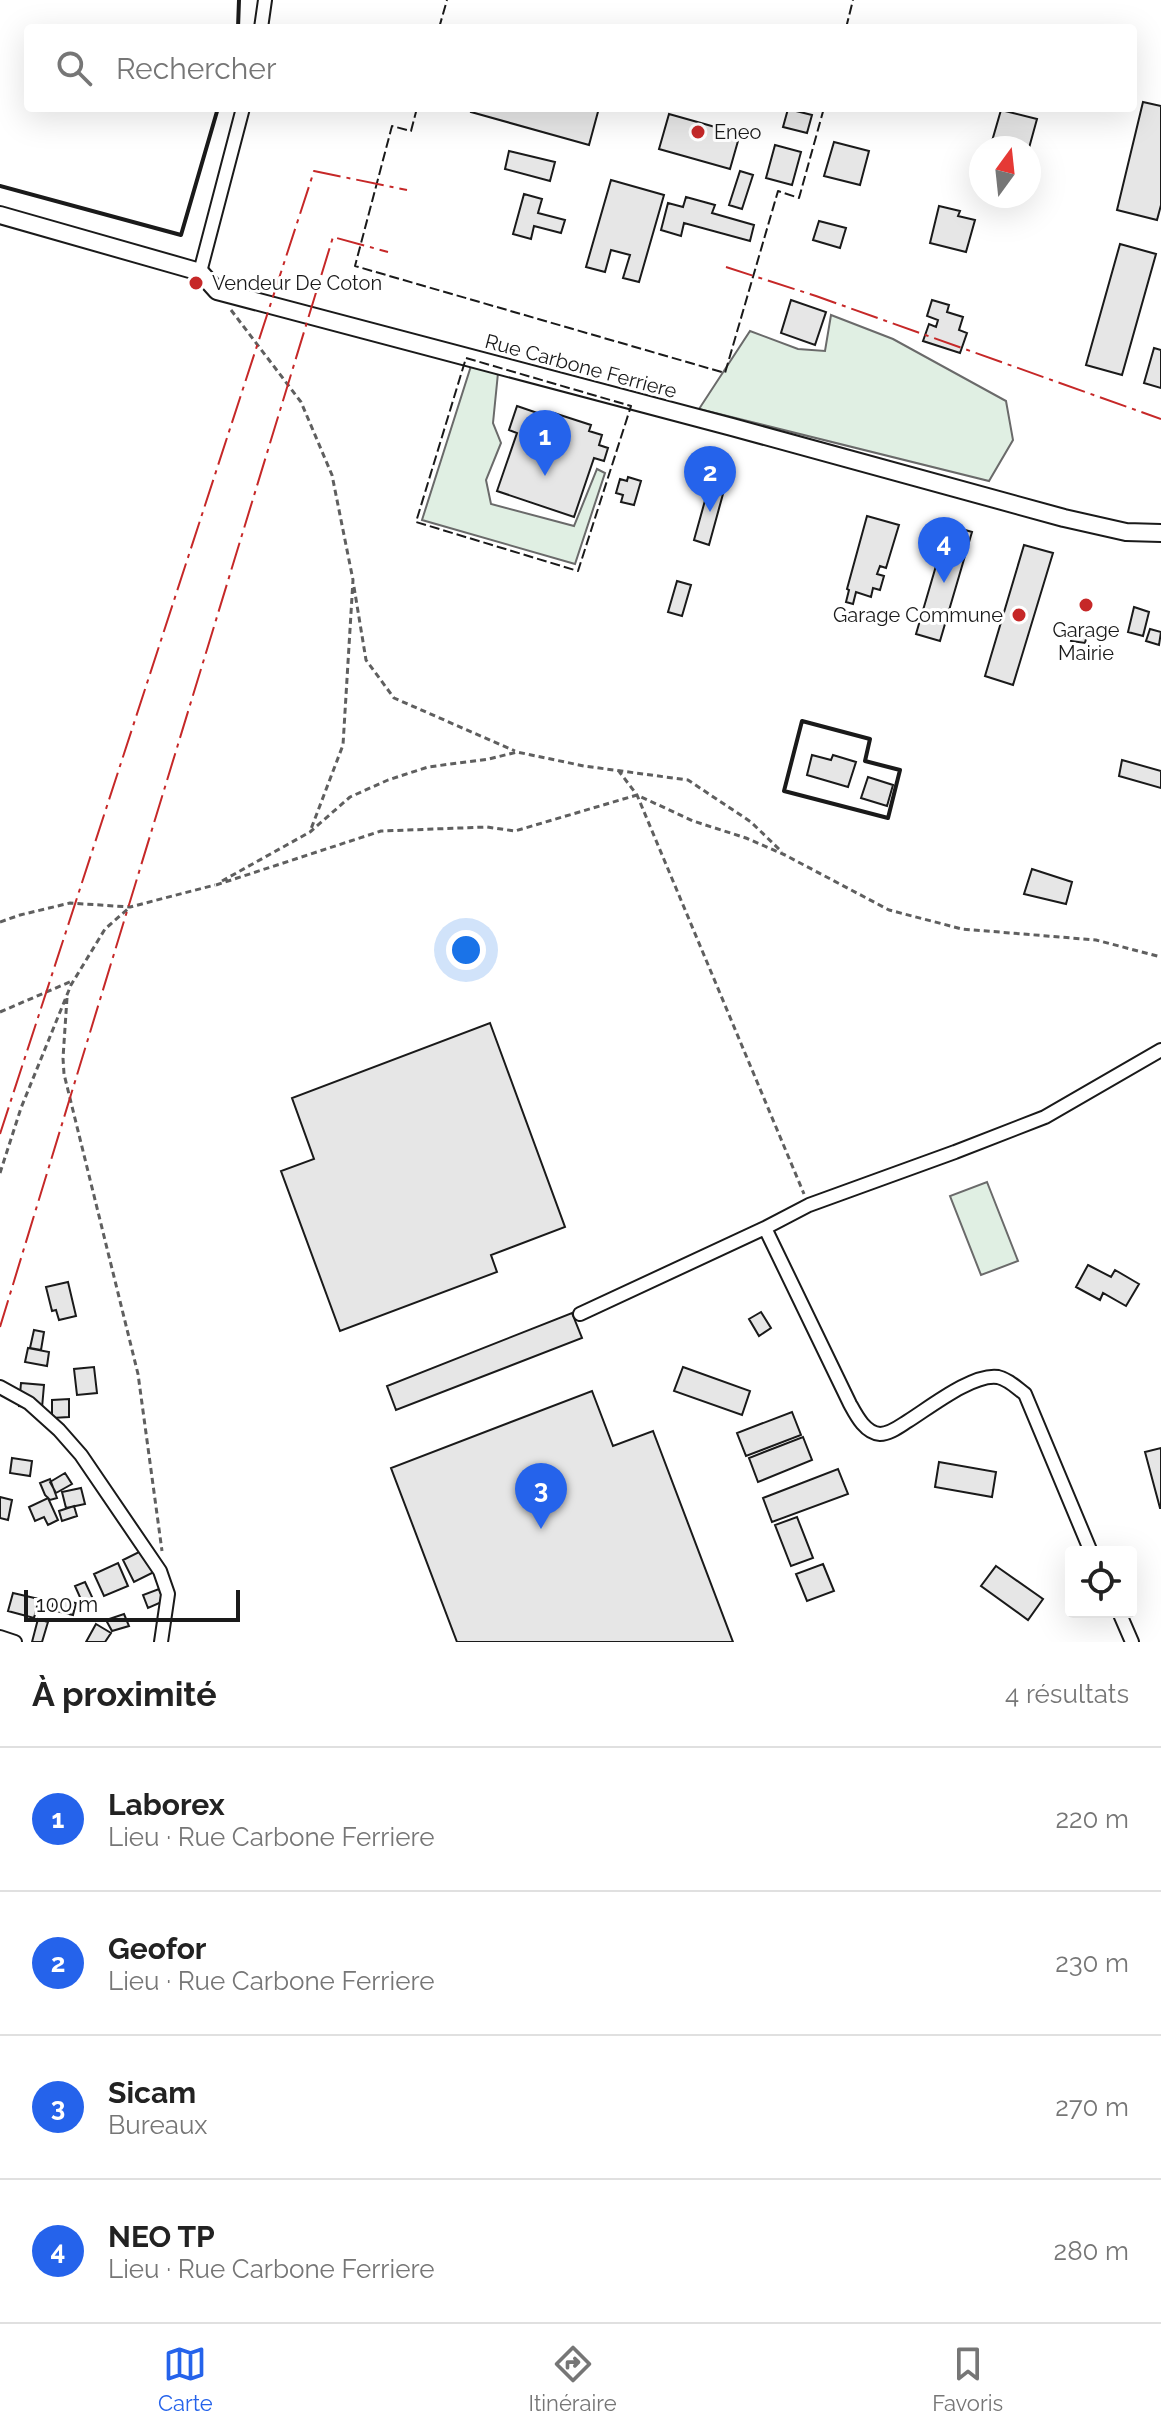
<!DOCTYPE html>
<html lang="fr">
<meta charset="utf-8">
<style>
:root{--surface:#fff;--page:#f6f6f6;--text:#222;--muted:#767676;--line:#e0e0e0;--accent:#2563eb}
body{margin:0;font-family:Raleway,sans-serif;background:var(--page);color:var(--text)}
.controls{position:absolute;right:24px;bottom:24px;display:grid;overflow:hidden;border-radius:8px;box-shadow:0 8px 32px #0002}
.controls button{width:72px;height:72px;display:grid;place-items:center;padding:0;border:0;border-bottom:2px solid var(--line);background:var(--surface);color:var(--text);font:40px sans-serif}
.compass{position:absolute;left:969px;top:136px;width:72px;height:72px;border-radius:50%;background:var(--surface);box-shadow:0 8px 32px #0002;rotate:15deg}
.scale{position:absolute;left:24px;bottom:20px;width:216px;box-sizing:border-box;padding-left:8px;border:4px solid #1a1a1a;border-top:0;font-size:22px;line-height:28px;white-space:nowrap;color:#1a1a1a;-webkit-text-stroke:6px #fff;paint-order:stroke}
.you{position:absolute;left:466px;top:950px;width:28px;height:28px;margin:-20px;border:6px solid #fff;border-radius:50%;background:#1a73e8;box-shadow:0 0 0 12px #1a73e833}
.badge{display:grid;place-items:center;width:52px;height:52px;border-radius:50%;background:var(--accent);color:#fff;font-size:26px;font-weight:700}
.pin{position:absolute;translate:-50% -66px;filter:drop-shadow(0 2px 4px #0008)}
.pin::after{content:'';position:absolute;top:42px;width:28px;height:24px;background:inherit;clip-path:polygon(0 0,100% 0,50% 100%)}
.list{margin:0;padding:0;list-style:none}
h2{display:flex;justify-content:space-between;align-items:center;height:104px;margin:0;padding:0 32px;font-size:34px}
h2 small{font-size:26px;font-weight:400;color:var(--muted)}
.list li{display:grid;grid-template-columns:52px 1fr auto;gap:24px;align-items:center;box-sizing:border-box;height:144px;padding:0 32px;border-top:2px solid var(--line)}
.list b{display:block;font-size:30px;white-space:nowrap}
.list p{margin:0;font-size:26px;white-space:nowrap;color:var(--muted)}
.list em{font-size:26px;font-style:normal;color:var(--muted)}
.icon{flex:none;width:44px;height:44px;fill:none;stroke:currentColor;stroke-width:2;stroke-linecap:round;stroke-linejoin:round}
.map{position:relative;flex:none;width:1161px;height:1642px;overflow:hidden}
.search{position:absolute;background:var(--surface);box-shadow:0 8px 32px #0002;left:24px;right:24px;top:24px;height:88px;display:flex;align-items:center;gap:20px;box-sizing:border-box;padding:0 28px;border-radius:8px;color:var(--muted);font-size:30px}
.sheet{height:680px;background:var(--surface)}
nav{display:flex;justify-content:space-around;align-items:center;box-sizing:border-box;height:112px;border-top:2px solid var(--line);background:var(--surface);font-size:22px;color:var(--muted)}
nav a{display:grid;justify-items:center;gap:4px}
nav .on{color:var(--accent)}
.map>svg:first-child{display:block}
.green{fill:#e0efe3;stroke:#6a6a6a;stroke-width:2}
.building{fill:#e6e6e6;stroke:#1a1a1a;stroke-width:2}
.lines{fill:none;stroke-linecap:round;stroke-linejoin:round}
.minor-casing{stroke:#1a1a1a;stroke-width:16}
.tertiary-casing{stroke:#1a1a1a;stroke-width:20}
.path{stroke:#5f5f5f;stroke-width:3;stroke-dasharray:6 4;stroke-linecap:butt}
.minor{stroke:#fff;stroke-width:12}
.tertiary{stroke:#fff;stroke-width:16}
.fence{stroke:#1a1a1a;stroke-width:2;stroke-dasharray:10 4;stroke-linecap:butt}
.wall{stroke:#1a1a1a;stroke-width:4}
.power{stroke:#c62828;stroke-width:2;stroke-dasharray:28 6 4 6;stroke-linecap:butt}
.poi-dot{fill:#c62828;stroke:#fff;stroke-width:3}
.labels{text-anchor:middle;stroke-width:6;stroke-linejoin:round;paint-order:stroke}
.poi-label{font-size:20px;fill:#1a1a1a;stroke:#fff;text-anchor:start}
.street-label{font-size:20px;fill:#1a1a1a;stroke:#fff}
</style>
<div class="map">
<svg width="1161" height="1642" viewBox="0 0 1161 1642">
<rect width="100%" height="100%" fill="#fff"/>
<path class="green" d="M 831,315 L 893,339 L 1006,401 L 1013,440 L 989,481 L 699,409 L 750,331 L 798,349 L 825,351 Z
M 471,366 L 498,373 L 493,423 L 501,443 L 486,480 L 491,504 L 574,526 L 597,469 L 605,473 L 575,564 L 422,520 Z
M 987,1182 L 1018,1261 L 981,1275 L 950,1196 Z"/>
<path class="building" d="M 1143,102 L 1161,106 L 1161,205 L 1157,220 L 1117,210 Z
M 472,108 L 599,108 L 589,145 L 471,112 Z
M 788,109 L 812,115 L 807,133 L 783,127 Z
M 1001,110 L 1037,119 L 1029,148 L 990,148 Z
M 669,114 L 740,134 L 730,169 L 659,149 Z
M 834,142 L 869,151 L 860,185 L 824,176 Z
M 775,145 L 801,152 L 792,185 L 766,178 Z
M 509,151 L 555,162 L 550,181 L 505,169 Z
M 740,171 L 753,175 L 742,209 L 729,205 Z
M 611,180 L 664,195 L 639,282 L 623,278 L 630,255 L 611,250 L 605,272 L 586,267 Z
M 524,194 L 542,199 L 538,213 L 565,220 L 561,233 L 534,226 L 531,239 L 513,234 Z
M 686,197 L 715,205 L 712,213 L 754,225 L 750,241 L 684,223 L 681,236 L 661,230 L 668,203 L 683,207 Z
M 939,206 L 960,211 L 958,216 L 975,220 L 966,252 L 930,243 Z
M 819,221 L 846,228 L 840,248 L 813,240 Z
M 1120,244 L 1156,254 L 1122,375 L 1086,365 Z
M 791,300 L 826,312 L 815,345 L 781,333 Z
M 932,300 L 949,305 L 947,312 L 963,317 L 959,330 L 967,333 L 960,353 L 923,341 L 929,324 L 936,327 L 938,320 L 927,316 Z
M 1154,348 L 1161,350 L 1161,388 L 1144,383 Z
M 517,406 L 552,418 L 554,413 L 591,425 L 589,431 L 602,435 L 599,445 L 608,448 L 604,461 L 594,458 L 574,517 L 497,491 L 517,433 L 509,430 Z
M 628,477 L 641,481 L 634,505 L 621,502 L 623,495 L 616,493 L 620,479 L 627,481 Z
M 711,479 L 726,483 L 709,545 L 694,540 Z
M 867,516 L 899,525 L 886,568 L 880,566 L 877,574 L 884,576 L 880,590 L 873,588 L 871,597 L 856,592 L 853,604 L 846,602 L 849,590 L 847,589 Z
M 948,525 L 972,532 L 940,641 L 916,634 Z
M 1024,545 L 1053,553 L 1013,685 L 985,676 Z
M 677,581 L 691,585 L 682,616 L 668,612 Z
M 1134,607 L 1149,612 L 1143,636 L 1128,632 Z
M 1074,627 L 1088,630 L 1085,643 L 1071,641 Z
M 1150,629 L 1161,632 L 1159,645 L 1146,641 Z
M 812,755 L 831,760 L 833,755 L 856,762 L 848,787 L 807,775 Z
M 1122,760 L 1161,771 L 1161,788 L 1119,776 Z
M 868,777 L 893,785 L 887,806 L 861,798 Z
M 1032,869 L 1072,882 L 1066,904 L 1024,894 Z
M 490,1023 L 565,1227 L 491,1255 L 497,1272 L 340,1331 L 281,1171 L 314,1159 L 292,1098 Z
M 1088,1265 L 1111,1277 L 1115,1270 L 1139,1284 L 1126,1306 L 1103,1293 L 1100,1300 L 1076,1287 Z
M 68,1282 L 76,1316 L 59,1320 L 56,1310 L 52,1311 L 46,1287 Z
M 761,1312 L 771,1328 L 759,1336 L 749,1319 Z
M 572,1313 L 582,1338 L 396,1410 L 387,1386 Z
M 34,1330 L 44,1332 L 41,1350 L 30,1348 Z
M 28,1348 L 49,1352 L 47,1366 L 25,1362 Z
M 94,1367 L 97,1393 L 77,1395 L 74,1369 Z
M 683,1367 L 750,1391 L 742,1415 L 674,1391 Z
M 21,1383 L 44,1385 L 42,1408 L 19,1406 Z
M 592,1391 L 613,1446 L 653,1431 L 733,1642 L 457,1642 L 391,1468 Z
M 69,1399 L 69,1417 L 52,1418 L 52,1400 Z
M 792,1412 L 801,1435 L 746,1456 L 737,1433 Z
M 803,1437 L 812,1460 L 758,1482 L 749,1458 Z
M 1161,1448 L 1161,1508 L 1160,1508 L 1145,1452 Z
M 12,1458 L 32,1461 L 30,1476 L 10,1473 Z
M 939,1462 L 996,1472 L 992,1497 L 935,1487 Z
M 838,1469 L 848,1494 L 772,1522 L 763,1498 Z
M 65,1473 L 72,1484 L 56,1493 L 50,1482 Z
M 50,1479 L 57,1498 L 50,1500 L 45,1495 L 40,1483 Z
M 81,1488 L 85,1504 L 66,1508 L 62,1492 Z
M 0,1497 L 12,1500 L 8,1520 L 0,1518 Z
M 48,1498 L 58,1520 L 48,1525 L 44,1517 L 35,1521 L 29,1507 Z
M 74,1506 L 77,1516 L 62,1521 L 59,1511 Z
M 797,1517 L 813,1558 L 791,1566 L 775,1525 Z
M 145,1549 L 156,1571 L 134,1582 L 123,1560 Z
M 118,1563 L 128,1586 L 104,1596 L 94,1574 Z
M 823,1564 L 834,1591 L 807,1601 L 796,1574 Z
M 996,1566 L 1043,1599 L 1028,1620 L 981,1586 Z
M 85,1582 L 93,1599 L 83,1604 L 75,1586 Z
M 159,1589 L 164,1601 L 148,1608 L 143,1595 Z
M 13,1593 L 39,1599 L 34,1618 L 8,1611 Z
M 54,1599 L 76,1603 L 73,1615 L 52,1610 Z
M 124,1614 L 129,1626 L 112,1631 L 106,1620 Z
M 38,1619 L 48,1622 L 42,1642 L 32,1642 Z
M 96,1624 L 111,1633 L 105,1642 L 86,1642 Z"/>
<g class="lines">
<g class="minor-casing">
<path id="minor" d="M 261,28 L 265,0
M 200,272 L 243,108
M 765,1228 L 850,1404 C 856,1415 865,1433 880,1434 C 890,1434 900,1426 908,1421 C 929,1408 973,1373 998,1377 C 1008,1379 1017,1388 1025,1394 L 1091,1552
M 580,1314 L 765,1228 L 809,1205 L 955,1152 L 1045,1117 L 1161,1050
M 0,1387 L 29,1403 L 59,1430 L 81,1455 L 160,1571 L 168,1594 L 161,1642
M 1119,1612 L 1132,1642
M 0,1637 L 15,1642"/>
</g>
<g class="tertiary-casing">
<path id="tertiary" d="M 0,215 L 200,272 L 217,291 L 732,427 L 1064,518 L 1126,532 L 1161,533"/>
</g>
<path class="path" d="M 231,310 L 301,402 L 332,475 L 353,580 L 343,745 L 311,829
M 354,587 L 366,660 L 394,698 L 515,751
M 618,770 L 637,795 L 804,1194
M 222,881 L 310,832 L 350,797 L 388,780 L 428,767 L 489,759 L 517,752 L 584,766 L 688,780 L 751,822 L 782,852
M 216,885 L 381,831 L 487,827 L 515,831 L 637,795 L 693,821 L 746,838 L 785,855 L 889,910 L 962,929 L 1096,940 L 1161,957
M 0,922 L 20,915 L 70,903 L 130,907 L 215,885
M 67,998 L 63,1058 L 64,1074 L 138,1374 L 162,1551
M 0,1012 L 72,981
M 0,1173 L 21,1108 L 71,985 L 105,929 L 130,907"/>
<use href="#minor" class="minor"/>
<use href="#tertiary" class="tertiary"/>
<path class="fence" d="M 439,28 L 447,0
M 846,28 L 853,0
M 417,108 L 411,131 L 392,126 L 355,266 L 725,373 L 778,191 L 799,198 L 824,108
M 466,358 L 631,406 L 578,571 L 416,522 Z"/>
<path class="wall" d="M 238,28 L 239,0
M 0,186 L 181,235 L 218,108
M 802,721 L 870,739 L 865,761 L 900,770 L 888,818 L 784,791 Z"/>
<path class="power" d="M 726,267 L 816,296 L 1161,419
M 0,1134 L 314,171 L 407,190
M 0,1327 L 333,237 L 388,252"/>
</g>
<g class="poi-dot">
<circle cx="698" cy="132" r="8"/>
<circle cx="196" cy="283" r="8"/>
<circle cx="1086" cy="605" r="8"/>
<circle cx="1019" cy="615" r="8"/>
</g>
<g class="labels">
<g class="poi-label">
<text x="714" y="139">Eneo</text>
<text x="212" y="290">Vendeur De Coton</text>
<text x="1003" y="622" text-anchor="end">Garage Commune</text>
<text x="1086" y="637" text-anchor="middle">Garage<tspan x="1086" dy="23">Mairie</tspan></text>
</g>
<g class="street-label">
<text transform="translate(581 366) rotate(15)" y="7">Rue Carbone Ferriere</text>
</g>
</g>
</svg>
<div class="controls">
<button><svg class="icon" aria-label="locate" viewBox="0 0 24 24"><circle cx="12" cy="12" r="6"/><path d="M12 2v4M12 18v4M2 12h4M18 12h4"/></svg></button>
</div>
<svg class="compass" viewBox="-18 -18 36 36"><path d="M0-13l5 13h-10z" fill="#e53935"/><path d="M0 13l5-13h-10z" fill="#767676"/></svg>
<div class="scale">100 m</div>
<div class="you"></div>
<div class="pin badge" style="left:545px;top:476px">1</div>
<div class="pin badge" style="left:710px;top:512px">2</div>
<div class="pin badge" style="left:541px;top:1529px">3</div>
<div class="pin badge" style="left:944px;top:583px">4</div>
<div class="search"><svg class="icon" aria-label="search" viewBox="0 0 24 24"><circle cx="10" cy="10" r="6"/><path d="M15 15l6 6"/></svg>Rechercher</div>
</div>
<section class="sheet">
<h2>À proximité<small>4 résultats</small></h2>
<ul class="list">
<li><span class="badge">1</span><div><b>Laborex</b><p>Lieu · Rue Carbone Ferriere</p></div><em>220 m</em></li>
<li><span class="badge">2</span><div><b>Geofor</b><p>Lieu · Rue Carbone Ferriere</p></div><em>230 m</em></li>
<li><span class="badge">3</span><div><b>Sicam</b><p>Bureaux</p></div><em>270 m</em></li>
<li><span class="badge">4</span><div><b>NEO TP</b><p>Lieu · Rue Carbone Ferriere</p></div><em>280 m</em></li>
</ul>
</section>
<nav>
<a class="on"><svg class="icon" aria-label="map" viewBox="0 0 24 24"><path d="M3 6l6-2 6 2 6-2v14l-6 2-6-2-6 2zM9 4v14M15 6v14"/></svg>Carte</a>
<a><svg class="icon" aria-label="directions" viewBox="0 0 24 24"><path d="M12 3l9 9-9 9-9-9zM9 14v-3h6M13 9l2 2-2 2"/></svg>Itinéraire</a>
<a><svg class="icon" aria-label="saved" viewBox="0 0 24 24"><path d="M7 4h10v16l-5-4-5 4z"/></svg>Favoris</a>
</nav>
